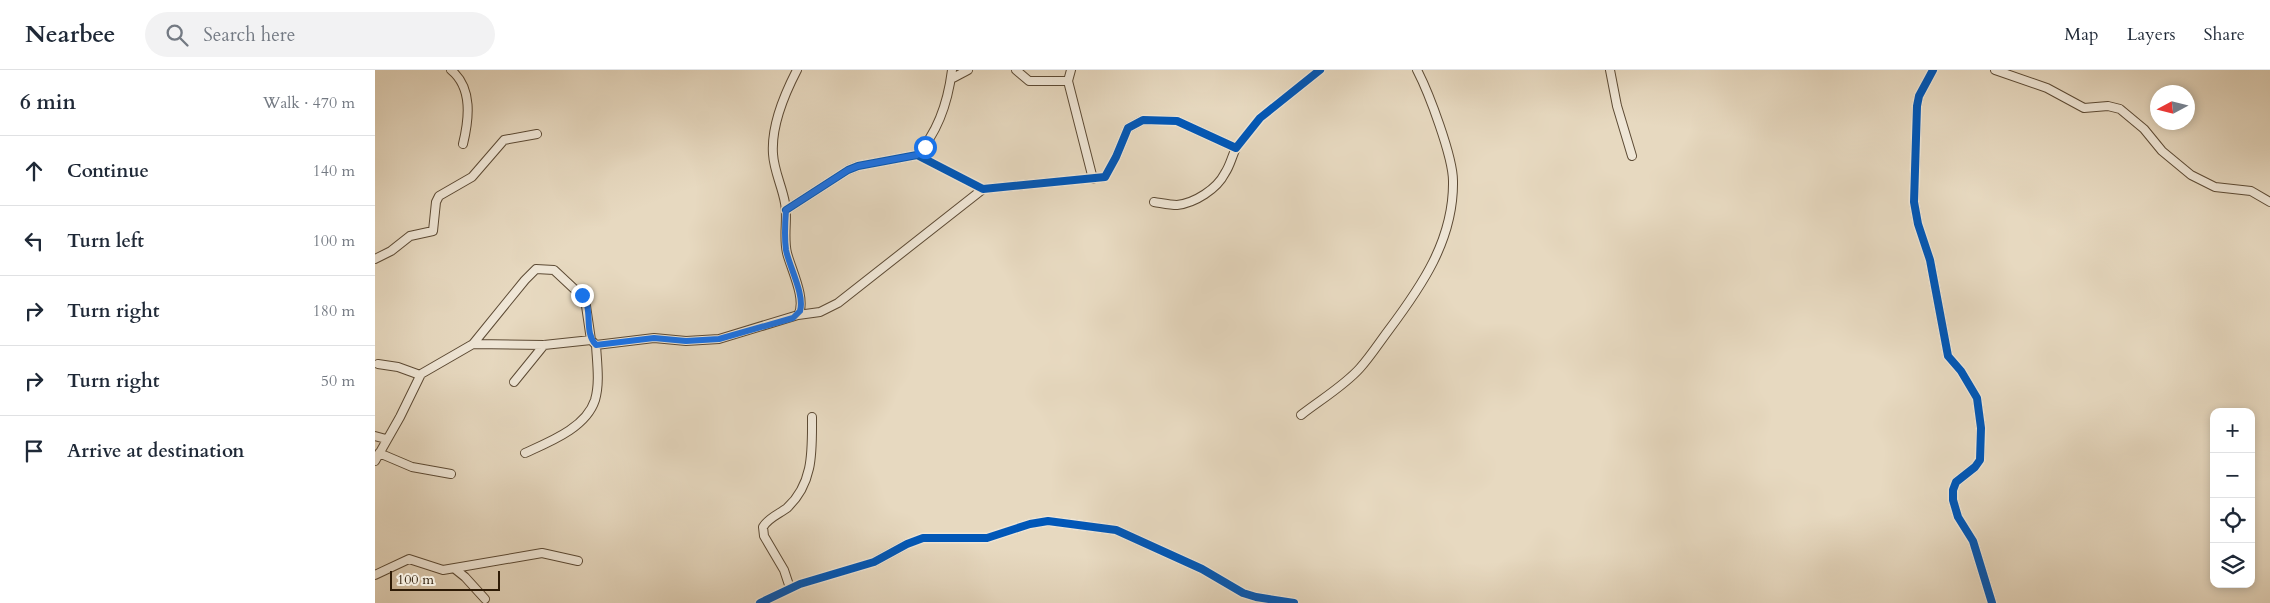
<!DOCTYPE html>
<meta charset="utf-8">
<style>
:root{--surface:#fff;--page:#f2f2f3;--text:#1f2937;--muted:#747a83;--line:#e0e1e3}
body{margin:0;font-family:Cardo,serif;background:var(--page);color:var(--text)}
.controls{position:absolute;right:15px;bottom:15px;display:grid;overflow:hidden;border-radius:10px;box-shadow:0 2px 8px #0003}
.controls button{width:45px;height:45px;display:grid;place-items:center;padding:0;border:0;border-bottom:1px solid var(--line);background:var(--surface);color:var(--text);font:25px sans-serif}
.compass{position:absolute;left:1775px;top:15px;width:45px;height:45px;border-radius:50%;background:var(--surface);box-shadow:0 2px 8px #0003;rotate:263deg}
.scale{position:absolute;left:15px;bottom:12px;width:110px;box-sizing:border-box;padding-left:5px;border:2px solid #2e1b06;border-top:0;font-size:14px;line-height:18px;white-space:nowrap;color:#2e1b06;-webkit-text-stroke:4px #efe6d6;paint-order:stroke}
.stop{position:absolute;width:15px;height:15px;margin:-11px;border:4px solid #1a73e8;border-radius:50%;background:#fff}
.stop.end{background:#1a73e8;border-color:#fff;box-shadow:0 1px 5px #0008}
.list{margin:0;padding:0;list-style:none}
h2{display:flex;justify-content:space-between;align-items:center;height:65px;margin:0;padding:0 20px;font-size:21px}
h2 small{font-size:16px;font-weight:400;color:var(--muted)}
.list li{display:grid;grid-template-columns:32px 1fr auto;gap:15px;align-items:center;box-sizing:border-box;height:70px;padding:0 20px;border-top:1px solid var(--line)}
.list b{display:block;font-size:19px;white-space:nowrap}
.list em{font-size:16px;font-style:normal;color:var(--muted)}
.icon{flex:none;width:28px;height:28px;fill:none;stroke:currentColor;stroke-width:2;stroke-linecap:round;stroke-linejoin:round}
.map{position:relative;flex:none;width:1895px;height:533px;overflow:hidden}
header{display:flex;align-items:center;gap:30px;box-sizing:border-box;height:70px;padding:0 25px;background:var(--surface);border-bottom:1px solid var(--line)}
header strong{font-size:24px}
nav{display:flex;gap:28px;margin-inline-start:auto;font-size:18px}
.search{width:350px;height:45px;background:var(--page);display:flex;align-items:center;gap:12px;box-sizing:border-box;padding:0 18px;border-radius:28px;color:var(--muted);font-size:19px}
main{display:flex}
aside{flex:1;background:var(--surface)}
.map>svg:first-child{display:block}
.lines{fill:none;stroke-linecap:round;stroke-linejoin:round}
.minor-casing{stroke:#5c4a34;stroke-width:10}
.minor{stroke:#efe6d6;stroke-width:8}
.cycleway-casing{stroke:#efe6d6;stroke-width:11}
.cycleway{stroke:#0057b8;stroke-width:8}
.route{stroke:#1a73e8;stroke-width:6}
</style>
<header>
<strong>Nearbee</strong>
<div class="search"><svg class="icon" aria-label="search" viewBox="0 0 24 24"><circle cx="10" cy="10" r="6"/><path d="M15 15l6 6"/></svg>Search here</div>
<nav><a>Map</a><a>Layers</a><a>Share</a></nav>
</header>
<main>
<aside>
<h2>6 min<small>Walk · 470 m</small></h2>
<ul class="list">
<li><svg class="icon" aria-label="ahead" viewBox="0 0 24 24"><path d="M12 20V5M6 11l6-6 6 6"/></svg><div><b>Continue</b></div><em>140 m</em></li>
<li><svg class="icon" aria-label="left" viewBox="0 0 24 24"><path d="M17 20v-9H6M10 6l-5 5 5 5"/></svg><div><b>Turn left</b></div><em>100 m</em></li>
<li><svg class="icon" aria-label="right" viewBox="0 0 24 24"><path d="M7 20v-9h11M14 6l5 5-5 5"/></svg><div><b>Turn right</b></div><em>180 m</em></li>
<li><svg class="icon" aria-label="right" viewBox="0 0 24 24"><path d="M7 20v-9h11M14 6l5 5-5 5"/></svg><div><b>Turn right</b></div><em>50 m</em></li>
<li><svg class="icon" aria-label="arrive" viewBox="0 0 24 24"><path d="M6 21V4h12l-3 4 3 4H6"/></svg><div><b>Arrive at destination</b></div></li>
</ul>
</aside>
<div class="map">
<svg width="1895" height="533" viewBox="0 0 1895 533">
<rect width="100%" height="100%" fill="#e7d9c0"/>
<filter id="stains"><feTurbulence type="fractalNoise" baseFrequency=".004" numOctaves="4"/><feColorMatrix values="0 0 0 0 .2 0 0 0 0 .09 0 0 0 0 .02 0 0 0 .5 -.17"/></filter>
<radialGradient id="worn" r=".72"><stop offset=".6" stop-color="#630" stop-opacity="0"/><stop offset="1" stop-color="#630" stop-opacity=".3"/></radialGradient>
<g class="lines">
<g class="minor-casing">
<path id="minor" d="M 76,0 C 98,18 94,49 88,74
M 641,0 L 654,11 L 693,11
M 696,0 L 693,11 L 718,109
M 1235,0 L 1242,36 L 1257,86
M 1558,0 L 1544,26 L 1542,36 L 1539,132 L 1543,154 L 1555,190 L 1573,286 L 1586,301 L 1602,328 L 1606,358 L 1605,390 L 1600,397 L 1581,412 L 1578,420 L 1578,430 L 1583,447 L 1598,471 L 1617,533
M 1620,0 L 1672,18 L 1709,38 L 1733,36 L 1745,39 L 1769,59 L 1787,81 L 1816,105 L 1840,117 L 1876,121 L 1895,132
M 576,9 L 593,0
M 542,85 C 564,61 573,32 577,0
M 779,132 C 786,133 795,135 802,135 C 820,133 842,119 850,103 C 855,96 857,86 861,78
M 411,140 L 473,100 L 483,96 L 542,85 L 608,119 L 730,107 L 741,87 L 753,58 L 768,50 L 802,51 L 861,78 L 885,48 L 945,0
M 0,189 L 16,181 L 35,166 L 58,161 L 61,132 L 64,126 L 97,107 L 129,70 L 162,64
M 423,245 L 445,242 L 463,233 L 608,119
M 98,274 L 169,275 L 216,270 L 221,275 C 222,293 225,313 220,330 C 211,358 174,372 150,383
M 221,275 L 279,268 L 311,271 L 344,269 L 423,245 C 432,230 416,199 412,183 C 408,166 413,149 410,133 C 407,116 399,101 398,84 C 396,56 409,25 422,0
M 3,294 L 23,297 L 45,305
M 139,312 L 169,275
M 926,345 C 945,330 969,316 985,298 C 995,287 1004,273 1013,261 C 1046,217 1079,170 1078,111 C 1078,87 1054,23 1042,0
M 0,366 L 11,369
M 4,383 L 37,397 L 76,404
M 0,391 L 25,347 L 46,304 L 98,274 L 150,210 L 161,199 L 179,200 L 210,229 L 216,270
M 80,499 L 90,507 L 110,529
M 0,505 L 34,489 L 68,500 L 167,483 L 203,491
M 415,518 L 409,500 L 389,466 L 388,457 C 393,448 404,444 412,438 C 439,413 437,380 437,347
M 385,533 L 425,514 L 499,492 L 532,474 L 548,468 L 612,468 L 655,454 L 673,451 L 741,460 L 827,499 L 868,523 L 881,527 L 919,533"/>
</g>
<use href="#minor" class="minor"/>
<g class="cycleway-casing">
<path id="cycleway" d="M 1558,0 L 1544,26 L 1542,36 L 1539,132 L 1543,154 L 1555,190 L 1573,286 L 1586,301 L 1602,328 L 1606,358 L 1605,390 L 1600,397 L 1581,412 L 1578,420 L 1578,430 L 1583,447 L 1598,471 L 1617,533
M 411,140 L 473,100 L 483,96 L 542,85 L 608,119 L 730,107 L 741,87 L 753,58 L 768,50 L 802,51 L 861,78 L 885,48 L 945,0
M 385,533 L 425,514 L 499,492 L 532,474 L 548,468 L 612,468 L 655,454 L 673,451 L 741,460 L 827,499 L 868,523 L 881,527 L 919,533"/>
</g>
<use href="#cycleway" class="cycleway"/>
</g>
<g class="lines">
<path class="route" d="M 207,225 C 219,239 208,262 221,275 L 279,268 L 311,271 L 344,269 L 418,248 L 425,241 C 430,225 414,196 411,180 C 409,166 410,153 411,140 L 473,100 L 483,96 L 542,85 L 550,77"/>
</g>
<rect width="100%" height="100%" filter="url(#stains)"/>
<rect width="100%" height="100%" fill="url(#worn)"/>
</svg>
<div class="controls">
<button>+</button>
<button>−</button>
<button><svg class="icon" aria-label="locate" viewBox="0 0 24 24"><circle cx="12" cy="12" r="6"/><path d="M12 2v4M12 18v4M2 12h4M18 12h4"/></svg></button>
<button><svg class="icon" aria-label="layers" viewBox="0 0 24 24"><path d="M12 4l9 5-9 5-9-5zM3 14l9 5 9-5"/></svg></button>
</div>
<svg class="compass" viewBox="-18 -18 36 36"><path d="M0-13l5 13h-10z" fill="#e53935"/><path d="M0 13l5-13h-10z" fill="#747a83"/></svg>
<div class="scale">100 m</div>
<div class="stop" style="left:550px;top:77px"></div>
<div class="stop end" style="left:207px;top:225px"></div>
</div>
</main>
